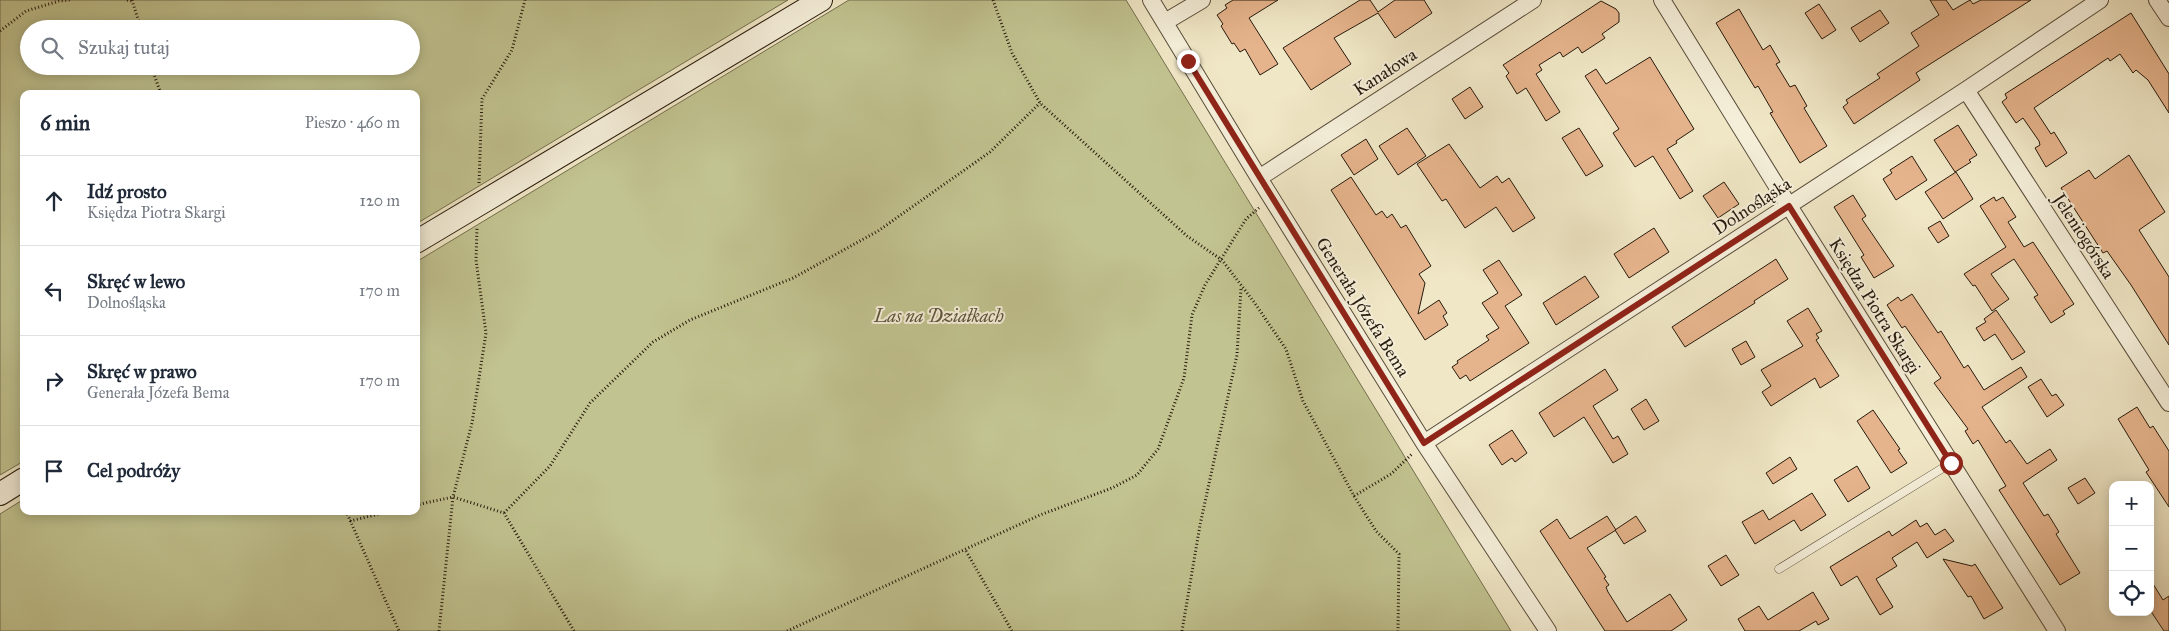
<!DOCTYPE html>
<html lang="pl">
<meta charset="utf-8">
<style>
:root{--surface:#fff;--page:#f2f2f3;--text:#1f2937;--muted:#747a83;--line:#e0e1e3}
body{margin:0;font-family:"IM FELL Great Primer",serif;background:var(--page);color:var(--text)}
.controls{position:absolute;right:15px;bottom:15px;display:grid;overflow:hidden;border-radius:10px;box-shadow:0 2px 12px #0003}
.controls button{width:45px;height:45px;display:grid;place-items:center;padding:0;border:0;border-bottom:1px solid var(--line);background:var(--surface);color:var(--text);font:25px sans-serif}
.stop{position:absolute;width:15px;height:15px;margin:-11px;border:4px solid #8f2418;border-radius:50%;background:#fff}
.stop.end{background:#8f2418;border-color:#fff;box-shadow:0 1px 5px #0008}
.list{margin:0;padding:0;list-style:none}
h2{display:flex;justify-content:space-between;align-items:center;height:65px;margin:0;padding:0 20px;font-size:21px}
h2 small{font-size:16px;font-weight:400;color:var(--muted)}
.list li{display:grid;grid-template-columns:32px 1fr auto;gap:15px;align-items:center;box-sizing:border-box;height:90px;padding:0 20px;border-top:1px solid var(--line)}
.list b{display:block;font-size:19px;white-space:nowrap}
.list p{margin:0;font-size:16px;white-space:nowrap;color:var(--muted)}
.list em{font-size:16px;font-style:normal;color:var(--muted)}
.icon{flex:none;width:28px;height:28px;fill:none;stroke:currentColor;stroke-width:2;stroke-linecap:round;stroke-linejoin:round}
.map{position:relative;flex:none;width:2169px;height:631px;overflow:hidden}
.search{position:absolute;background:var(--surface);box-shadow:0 2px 12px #0003;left:20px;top:20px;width:400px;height:55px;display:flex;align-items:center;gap:12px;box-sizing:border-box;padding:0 18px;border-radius:28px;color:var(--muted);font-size:19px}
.panel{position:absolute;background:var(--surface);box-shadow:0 2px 12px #0003;left:20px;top:90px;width:400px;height:425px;border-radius:10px}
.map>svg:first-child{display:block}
.green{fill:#c1c390;stroke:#746e4e;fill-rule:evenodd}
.building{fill:#e6b48c;stroke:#26190c}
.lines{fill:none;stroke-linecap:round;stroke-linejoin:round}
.lane-casing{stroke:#584c3a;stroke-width:9}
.street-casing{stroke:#584c3a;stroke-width:18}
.secondary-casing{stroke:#26190c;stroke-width:24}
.path{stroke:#26190c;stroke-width:3;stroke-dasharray:1 2.5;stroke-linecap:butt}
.lane{stroke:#f5efda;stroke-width:8}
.street{stroke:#f5efda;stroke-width:16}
.secondary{stroke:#f5efda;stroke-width:22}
.route{stroke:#8f2418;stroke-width:6}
.labels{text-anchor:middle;stroke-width:4;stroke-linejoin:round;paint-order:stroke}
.street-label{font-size:18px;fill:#26190c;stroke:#f5efda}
.park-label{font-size:18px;font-style:italic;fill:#5c543a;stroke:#f5efda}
</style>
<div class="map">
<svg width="2169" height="631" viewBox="0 0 2169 631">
<rect width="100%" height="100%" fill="#f0e7c6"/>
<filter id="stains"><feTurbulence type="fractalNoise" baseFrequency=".004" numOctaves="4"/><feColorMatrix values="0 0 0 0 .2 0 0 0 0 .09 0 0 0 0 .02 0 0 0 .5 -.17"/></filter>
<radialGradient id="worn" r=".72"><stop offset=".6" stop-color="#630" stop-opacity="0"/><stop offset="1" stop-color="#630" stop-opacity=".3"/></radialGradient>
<path class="green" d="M 0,0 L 788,0 L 416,224 L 416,94 L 24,94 L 24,461 L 0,475 ZM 29,29 L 411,29 L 411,66 L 29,66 Z
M 849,0 L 1126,0 L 1511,631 L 0,631 L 0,514 L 24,499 L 24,511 L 416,511 L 416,262 Z"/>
<path class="building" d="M 1233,0 L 1278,0 L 1249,18 L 1278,64 L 1260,75 L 1245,49 L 1240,52 L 1234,43 L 1232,44 L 1221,26 L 1223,24 L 1217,15 L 1227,8 L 1225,5 Z
M 1360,0 L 1370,0 L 1378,12 L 1395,0 L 1424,0 L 1432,13 L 1395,38 L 1378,13 L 1334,38 L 1351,64 L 1311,90 L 1283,48 Z
M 1930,0 L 1946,0 L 1953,10 L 1970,0 L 1973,4 L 1981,0 L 2031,0 L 1916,73 L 1920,80 L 1854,124 L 1843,107 L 1848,103 L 1846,100 L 1880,78 L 1877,74 L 1919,46 L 1911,33 L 1939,15 Z
M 1601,1 L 1616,9 L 1619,13 L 1619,22 L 1602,34 L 1605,38 L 1582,53 L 1578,47 L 1563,57 L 1560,52 L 1539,65 L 1542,70 L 1536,74 L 1560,112 L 1546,121 L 1526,88 L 1517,94 L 1506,76 L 1509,73 L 1503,65 Z
M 1819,4 L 1836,30 L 1822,39 L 1805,13 Z
M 1739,9 L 1763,50 L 1770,45 L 1780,62 L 1776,64 L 1790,87 L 1795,85 L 1807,106 L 1804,108 L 1827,146 L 1800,163 L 1770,113 L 1773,112 L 1758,86 L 1755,88 L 1716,23 Z
M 1880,10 L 1889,23 L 1860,42 L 1851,28 Z
M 2131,13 L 2169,74 L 2169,113 L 2148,80 L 2136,70 L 2133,73 L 2120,54 L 2110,61 L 2108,58 L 2034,108 L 2051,134 L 2054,132 L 2067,153 L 2046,167 L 2035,148 L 2040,145 L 2039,141 L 2023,118 L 2016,123 L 2002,102 L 2007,98 L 2005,94 Z
M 1650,57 L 1694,129 L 1676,141 L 1677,143 L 1667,149 L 1693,191 L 1680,199 L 1653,156 L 1635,167 L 1613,133 L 1619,129 L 1585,76 L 1596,69 L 1606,84 Z
M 1470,87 L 1483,107 L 1465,119 L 1452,99 Z
M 1958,125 L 1977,155 L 1969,160 L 1971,162 L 1955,172 L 1934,140 Z
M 1407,128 L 1426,156 L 1398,175 L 1379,146 Z
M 1579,128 L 1603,166 L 1586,176 L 1562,138 Z
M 1366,139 L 1378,159 L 1354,175 L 1341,155 Z
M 1449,144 L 1480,188 L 1497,176 L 1502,183 L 1509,178 L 1535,218 L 1513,232 L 1496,207 L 1465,228 L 1446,199 L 1442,201 L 1417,164 Z
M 2129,155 L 2165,212 L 2139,230 L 2169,277 L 2169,345 L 2131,285 L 2107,251 L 2103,253 L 2061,188 L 2089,170 L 2095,179 Z
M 1912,156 L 1927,180 L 1896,200 L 1883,179 L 1892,173 L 1890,170 Z
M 1956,172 L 1973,199 L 1943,219 L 1925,192 Z
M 1351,177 L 1376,215 L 1382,211 L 1387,218 L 1392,214 L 1401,228 L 1406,225 L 1431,266 L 1419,274 L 1425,283 L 1418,314 L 1439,300 L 1447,313 L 1443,316 L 1448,325 L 1425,340 L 1331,190 Z
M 1724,182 L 1739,204 L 1718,218 L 1703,196 Z
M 1853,195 L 1866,216 L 1862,219 L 1894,266 L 1874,278 L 1861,257 L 1864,255 L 1834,207 Z
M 1994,197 L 1996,201 L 2003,197 L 2016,217 L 2008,222 L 2024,247 L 2033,242 L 2074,304 L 2063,311 L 2065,314 L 2051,323 L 2034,297 L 2038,295 L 2014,259 L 1991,274 L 2009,299 L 1992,311 L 1975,285 L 1973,286 L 1964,274 L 2006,247 L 1980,206 Z
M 1940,221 L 1949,236 L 1938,243 L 1928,228 Z
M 1654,228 L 1669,252 L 1629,278 L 1614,254 Z
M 1776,259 L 1788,279 L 1754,301 L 1755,303 L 1685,347 L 1672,327 Z
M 1499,260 L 1522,295 L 1505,306 L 1529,343 L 1470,381 L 1466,375 L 1460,379 L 1452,367 L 1458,363 L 1457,361 L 1489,340 L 1486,336 L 1499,328 L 1482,303 L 1498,293 L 1483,270 Z
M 1585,276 L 1599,297 L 1556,325 L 1543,303 Z
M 1912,294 L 1938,333 L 1941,331 L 1964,368 L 1968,365 L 1984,390 L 2021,367 L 2027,377 L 1982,407 L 2006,443 L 2010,440 L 2027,464 L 2050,449 L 2057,460 L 2023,483 L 2044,516 L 2048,514 L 2059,532 L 2056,534 L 2080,573 L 2060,585 L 1999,490 L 2006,486 L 1978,440 L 1973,444 L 1965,431 L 1968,429 L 1934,383 L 1941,378 L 1905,326 L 1902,328 L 1887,305 L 1898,297 L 1901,301 Z
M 1808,308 L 1822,331 L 1816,334 L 1819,338 L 1816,340 L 1839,376 L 1820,388 L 1815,378 L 1771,406 L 1762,392 L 1771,386 L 1761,370 L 1803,346 L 1787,321 Z
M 1996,310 L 2025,352 L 2012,360 L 1995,334 L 1984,341 L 1976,328 L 1986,322 L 1984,319 Z
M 1746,341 L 1755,357 L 1741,365 L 1732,349 Z
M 1605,369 L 1618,390 L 1593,406 L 1613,439 L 1618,436 L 1628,454 L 1613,463 L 1584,417 L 1554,437 L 1539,413 Z
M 2041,379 L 2052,396 L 2056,394 L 2064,405 L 2047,417 L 2028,387 Z
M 1646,399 L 1659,421 L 1644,430 L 1631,409 Z
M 2137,407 L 2150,428 L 2153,426 L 2169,451 L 2169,507 L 2146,472 L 2149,470 L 2118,419 Z
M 1873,410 L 1900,449 L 1898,450 L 1907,463 L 1891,473 L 1857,421 Z
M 1512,430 L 1527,453 L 1515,462 L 1512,458 L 1502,465 L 1489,445 Z
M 1790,457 L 1797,469 L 1773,484 L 1766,473 Z
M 1857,466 L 1870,488 L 1848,502 L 1834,480 Z
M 2085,478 L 2095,493 L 2078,504 L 2068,488 Z
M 1812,493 L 1826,515 L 1801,531 L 1794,520 L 1755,544 L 1742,522 L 1763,510 L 1769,520 Z
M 1607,516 L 1616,530 L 1587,548 L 1606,577 L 1604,578 L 1609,585 L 1606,587 L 1608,592 L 1627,622 L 1670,594 L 1687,620 L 1671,631 L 1605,631 L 1540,531 L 1557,519 L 1570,539 Z
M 1636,516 L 1646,531 L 1624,544 L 1615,530 Z
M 1916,520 L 1920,527 L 1927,523 L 1935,535 L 1945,529 L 1954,541 L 1927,558 L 1917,542 L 1892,558 L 1897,566 L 1876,579 L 1893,607 L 1880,615 L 1857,576 L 1841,586 L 1830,567 L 1889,531 L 1892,536 Z
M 1726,555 L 1739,575 L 1721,586 L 1708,566 Z
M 1943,559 L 1972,566 L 1975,564 L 2003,608 L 1984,619 L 1971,596 L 1968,597 Z
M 2150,579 L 2163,600 L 2169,596 L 2169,631 L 2164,631 L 2150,610 Z
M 1813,592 L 1829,619 L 1818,625 L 1816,621 L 1799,631 L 1745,631 L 1738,619 L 1759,606 L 1768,620 Z"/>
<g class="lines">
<g class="lane-casing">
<path id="lane" d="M 1779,569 L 1951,463"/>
</g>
<g class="street-casing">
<path id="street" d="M 1151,0 L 1259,178 L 1424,443 L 1548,631
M 1662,0 L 1789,206 L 2057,631
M 2157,0 L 2169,18
M 1165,22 L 1202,0
M 1966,90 L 2169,403
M 1259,178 L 1533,0
M 1424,443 L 1966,90 L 2100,0"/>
</g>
<g class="secondary-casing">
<path id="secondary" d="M 416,242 L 821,0
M 0,494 L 24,479"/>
</g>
<path class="path" d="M 127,0 L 132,1
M 132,0 L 141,29
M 993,0 L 1012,53 L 1040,103 L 1187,236 L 1222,260 L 1254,302 L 1286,349 L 1303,401 L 1354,496 L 1391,474 L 1412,454
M 0,31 L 26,11 L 59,1 L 70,0
M 151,66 L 161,94
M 479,183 L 482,99 L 512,50 L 525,0
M 1354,496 L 1376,531 L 1399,554 L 1398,631
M 416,505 L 453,497 L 504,513 L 574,631
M 346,511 L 399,631
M 504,513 L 550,466 L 590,403 L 653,342 L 690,320 L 793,278 L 878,231 L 990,152 L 1040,103
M 350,521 L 391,511
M 966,551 L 1012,631
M 439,631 L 453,497 L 472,423 L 486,333 L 476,260 L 477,227
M 787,631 L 1040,515 L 1112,488 L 1137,475 L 1158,449 L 1184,378 L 1192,315 L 1205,285 L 1246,219 L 1260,207
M 1182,631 L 1200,525 L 1237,355 L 1241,288"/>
<use href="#lane" class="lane"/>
<use href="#street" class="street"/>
<use href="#secondary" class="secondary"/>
</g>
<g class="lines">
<path class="route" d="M 1188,61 L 1424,443 L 1789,206 L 1951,463"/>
</g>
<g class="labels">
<g class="street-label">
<text transform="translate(1385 72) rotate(-33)" y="6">Kanałowa</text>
<text transform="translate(1752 206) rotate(-33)" y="6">Dolnośląska</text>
<text transform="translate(2084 236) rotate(57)" y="6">Jeleniogórska</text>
<text transform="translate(1875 306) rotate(58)" y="6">Księdza Piotra Skargi</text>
<text transform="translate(1363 307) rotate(58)" y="6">Generała Józefa Bema</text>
</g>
<g class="park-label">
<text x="939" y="322">Las na Działkach</text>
</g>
</g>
<rect width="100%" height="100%" filter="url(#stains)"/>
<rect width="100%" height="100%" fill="url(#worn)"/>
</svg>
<div class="controls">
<button>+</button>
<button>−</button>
<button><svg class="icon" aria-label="locate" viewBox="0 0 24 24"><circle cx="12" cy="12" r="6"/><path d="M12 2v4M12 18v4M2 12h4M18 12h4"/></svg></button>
</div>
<div class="stop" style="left:1951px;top:463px"></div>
<div class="stop end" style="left:1188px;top:61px"></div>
<div class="search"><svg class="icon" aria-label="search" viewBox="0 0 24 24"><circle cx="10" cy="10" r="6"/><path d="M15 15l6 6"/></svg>Szukaj tutaj</div>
<section class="panel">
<h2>6 min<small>Pieszo · 460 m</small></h2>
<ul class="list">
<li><svg class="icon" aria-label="ahead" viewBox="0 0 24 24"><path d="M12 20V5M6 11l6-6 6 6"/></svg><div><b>Idź prosto</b><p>Księdza Piotra Skargi</p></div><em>120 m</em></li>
<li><svg class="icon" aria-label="left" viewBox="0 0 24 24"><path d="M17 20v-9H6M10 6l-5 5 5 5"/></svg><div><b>Skręć w lewo</b><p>Dolnośląska</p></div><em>170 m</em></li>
<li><svg class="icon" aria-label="right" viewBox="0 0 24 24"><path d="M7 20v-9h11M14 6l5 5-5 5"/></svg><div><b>Skręć w prawo</b><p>Generała Józefa Bema</p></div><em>170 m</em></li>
<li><svg class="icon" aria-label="arrive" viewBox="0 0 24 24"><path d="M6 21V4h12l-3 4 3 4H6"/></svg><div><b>Cel podróży</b></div></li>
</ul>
</section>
</div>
